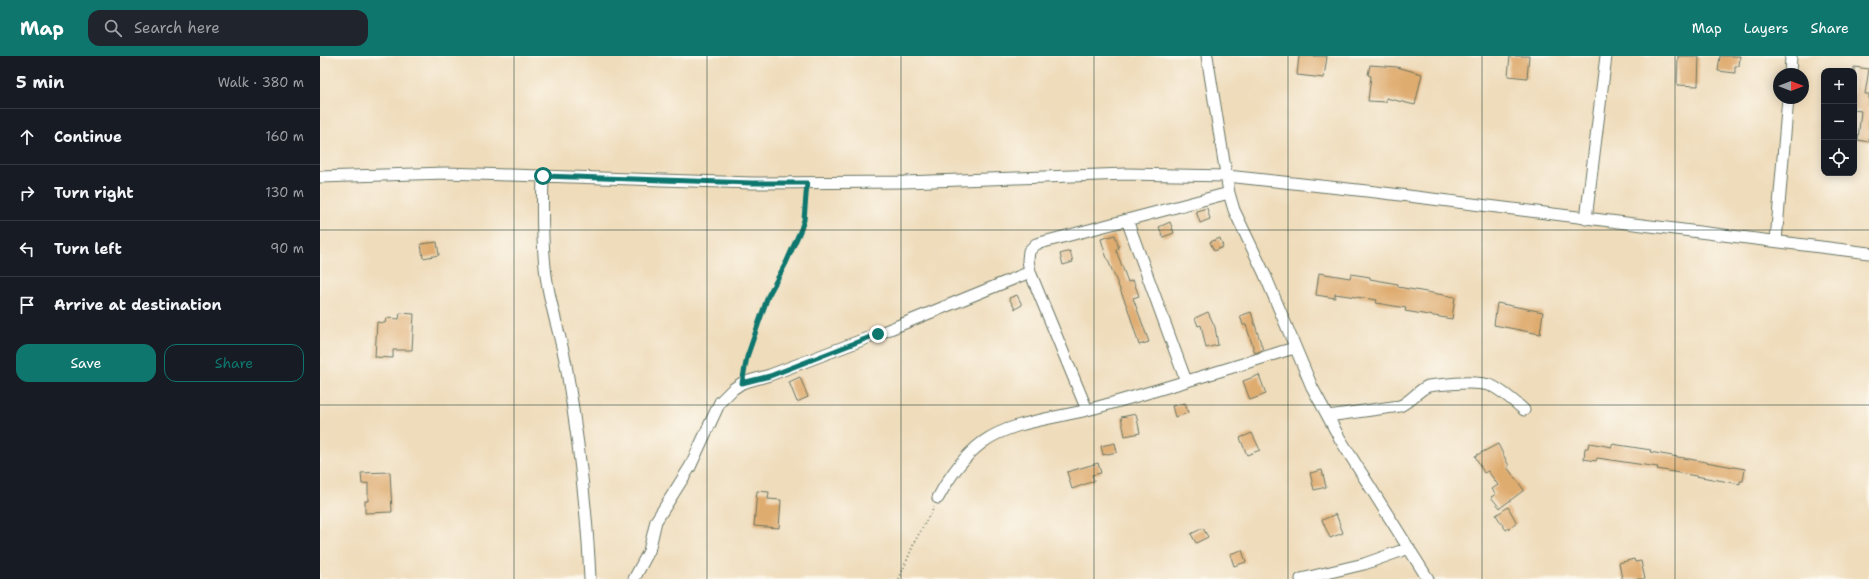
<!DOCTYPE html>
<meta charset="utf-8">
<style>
:root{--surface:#171b24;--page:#20242c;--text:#f1f3f6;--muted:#9ea1a6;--line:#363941;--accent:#0f766e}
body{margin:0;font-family:"Shantell Sans",sans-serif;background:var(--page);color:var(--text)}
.controls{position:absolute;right:12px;top:12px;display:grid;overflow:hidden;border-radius:8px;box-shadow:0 2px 10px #0003}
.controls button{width:36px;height:36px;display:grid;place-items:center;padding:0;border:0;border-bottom:1px solid var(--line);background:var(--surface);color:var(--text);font:20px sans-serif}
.compass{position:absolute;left:1453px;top:12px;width:36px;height:36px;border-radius:50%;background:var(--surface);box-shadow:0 2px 10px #0003;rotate:90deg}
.stop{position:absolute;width:12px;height:12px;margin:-9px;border:3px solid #0f766e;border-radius:50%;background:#fff}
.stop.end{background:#0f766e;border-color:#fff;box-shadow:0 1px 4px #0008}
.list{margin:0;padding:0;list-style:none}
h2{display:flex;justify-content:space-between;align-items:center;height:52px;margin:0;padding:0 16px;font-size:17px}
h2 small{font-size:13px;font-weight:400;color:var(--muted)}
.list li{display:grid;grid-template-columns:26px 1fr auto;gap:12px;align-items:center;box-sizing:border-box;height:56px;padding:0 16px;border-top:1px solid var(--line)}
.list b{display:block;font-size:15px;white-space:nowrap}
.list em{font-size:13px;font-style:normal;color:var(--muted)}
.actions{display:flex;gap:8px;padding:12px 16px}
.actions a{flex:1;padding:9px 0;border:1px solid var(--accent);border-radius:12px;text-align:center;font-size:14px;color:var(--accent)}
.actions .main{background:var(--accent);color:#fff}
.icon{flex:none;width:22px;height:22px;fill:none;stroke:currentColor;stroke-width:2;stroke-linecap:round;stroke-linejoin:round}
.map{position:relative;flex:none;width:1549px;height:523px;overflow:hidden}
header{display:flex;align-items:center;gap:24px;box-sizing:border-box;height:56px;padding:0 20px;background:var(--accent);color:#fff}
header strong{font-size:19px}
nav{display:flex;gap:22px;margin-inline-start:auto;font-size:14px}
.search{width:280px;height:36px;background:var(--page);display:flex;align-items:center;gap:10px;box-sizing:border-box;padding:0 14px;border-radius:12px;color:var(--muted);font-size:15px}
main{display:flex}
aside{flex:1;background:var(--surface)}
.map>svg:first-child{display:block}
.building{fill:#dfac6f}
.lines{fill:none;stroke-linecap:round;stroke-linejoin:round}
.street-casing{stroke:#687563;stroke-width:13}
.path{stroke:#687563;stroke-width:2;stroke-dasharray:1 3;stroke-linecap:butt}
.street{stroke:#fff;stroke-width:11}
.route{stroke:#0f766e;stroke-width:5}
.grid{fill:none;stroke:#1f3d34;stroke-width:1;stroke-opacity:0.55}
</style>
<header>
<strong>Map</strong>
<div class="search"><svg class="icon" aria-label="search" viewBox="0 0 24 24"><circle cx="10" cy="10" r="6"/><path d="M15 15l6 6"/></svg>Search here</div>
<nav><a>Map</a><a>Layers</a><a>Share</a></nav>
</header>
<main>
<aside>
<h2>5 min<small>Walk · 380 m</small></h2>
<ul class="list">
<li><svg class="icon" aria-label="ahead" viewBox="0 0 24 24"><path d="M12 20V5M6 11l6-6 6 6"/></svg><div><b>Continue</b></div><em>160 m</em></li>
<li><svg class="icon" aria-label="right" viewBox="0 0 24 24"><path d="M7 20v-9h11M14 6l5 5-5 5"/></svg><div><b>Turn right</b></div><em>130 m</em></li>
<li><svg class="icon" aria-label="left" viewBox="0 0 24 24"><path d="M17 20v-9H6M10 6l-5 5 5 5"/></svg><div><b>Turn left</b></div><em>90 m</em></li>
<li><svg class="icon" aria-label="arrive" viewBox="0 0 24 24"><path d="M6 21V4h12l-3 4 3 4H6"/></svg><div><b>Arrive at destination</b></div></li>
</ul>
<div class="actions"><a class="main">Save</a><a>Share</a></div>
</aside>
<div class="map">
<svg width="1549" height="523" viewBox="0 0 1549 523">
<rect width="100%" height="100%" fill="#fbf7ec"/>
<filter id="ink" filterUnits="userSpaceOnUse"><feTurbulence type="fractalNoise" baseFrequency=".025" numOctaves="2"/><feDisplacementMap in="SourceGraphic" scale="8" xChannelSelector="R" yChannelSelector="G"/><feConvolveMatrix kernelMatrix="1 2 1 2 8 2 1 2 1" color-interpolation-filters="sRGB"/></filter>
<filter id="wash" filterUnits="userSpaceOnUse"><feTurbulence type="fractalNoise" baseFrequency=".012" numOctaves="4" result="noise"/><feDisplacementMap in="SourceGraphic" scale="16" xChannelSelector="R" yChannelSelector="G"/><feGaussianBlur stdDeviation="0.9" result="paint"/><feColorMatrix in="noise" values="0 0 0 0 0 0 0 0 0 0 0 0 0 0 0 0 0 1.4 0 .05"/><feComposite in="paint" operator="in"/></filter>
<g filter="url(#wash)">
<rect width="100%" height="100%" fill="#efdcbb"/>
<g id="blocks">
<path class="building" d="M 979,0 L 1007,0 L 1004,22 L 977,19 Z
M 1190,0 L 1209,0 L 1207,22 L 1188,20 Z
M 1358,0 L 1379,0 L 1378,30 L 1357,29 Z
M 1400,0 L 1420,0 L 1419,10 L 1415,10 L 1415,17 L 1398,15 Z
M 1050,9 L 1077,11 L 1102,18 L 1095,49 L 1066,42 L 1066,46 L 1048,45 L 1051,20 L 1048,19 Z
M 1534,11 L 1549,13 L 1545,38 L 1549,38 L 1549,86 L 1538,84 L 1541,55 L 1534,54 Z
M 887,152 L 890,163 L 880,167 L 876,155 Z
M 850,166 L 854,177 L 843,181 L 839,171 Z
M 795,179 L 799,193 L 796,194 L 808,226 L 813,224 L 819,240 L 813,242 L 829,286 L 819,289 L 808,253 L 785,197 L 781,183 Z
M 900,182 L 903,191 L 894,195 L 890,186 Z
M 117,186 L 119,199 L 103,202 L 101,188 Z
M 750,195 L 753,206 L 743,209 L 740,198 Z
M 999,217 L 1030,222 L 1031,218 L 1050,221 L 1050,223 L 1078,228 L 1078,231 L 1135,241 L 1132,263 L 1085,255 L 1086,252 L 1056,247 L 1057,244 L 1015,238 L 1015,242 L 996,239 Z
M 697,239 L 702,249 L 695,253 L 689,242 Z
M 1177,247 L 1223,256 L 1220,278 L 1174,269 Z
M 888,256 L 895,271 L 898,289 L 886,292 L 881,269 L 878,270 L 875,262 Z
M 931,256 L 943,294 L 935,297 L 926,269 L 923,269 L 920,260 Z
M 80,257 L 94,258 L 92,294 L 73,294 L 73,302 L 55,301 L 57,266 L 65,267 L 66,262 L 79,263 Z
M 939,319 L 946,338 L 930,344 L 923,325 Z
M 480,321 L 488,341 L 477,346 L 469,326 Z
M 865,347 L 868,357 L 855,361 L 852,350 Z
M 816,358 L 820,377 L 805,380 L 801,361 Z
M 932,377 L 940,394 L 927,399 L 920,382 Z
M 795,387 L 797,396 L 783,399 L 781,390 Z
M 1269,387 L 1292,391 L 1292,388 L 1331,394 L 1330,396 L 1425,413 L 1423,425 L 1420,425 L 1420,428 L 1337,413 L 1338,411 L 1277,402 L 1276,405 L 1264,403 L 1265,392 L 1268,392 Z
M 1178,388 L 1189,410 L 1187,411 L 1204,434 L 1180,452 L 1171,441 L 1176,438 L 1172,433 L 1178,429 L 1168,415 L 1164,417 L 1155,400 Z
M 778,407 L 781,417 L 772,419 L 774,425 L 752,433 L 747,416 Z
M 1002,414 L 1006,431 L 994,434 L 990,417 Z
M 70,416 L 72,456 L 45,457 L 45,445 L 48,445 L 48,427 L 42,428 L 41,417 Z
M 437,435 L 449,436 L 448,443 L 461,444 L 459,472 L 434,470 Z
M 1188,451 L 1197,467 L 1186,474 L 1176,459 Z
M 1016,458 L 1023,477 L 1010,482 L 1002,464 Z
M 883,472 L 888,481 L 876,487 L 871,478 Z
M 922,494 L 926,506 L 914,510 L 910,498 Z
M 1314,503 L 1315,506 L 1321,505 L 1325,523 L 1302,523 L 1299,507 Z"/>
</g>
</g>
<g filter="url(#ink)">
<use href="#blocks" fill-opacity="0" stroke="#687563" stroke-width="1"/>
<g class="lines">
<g class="street-casing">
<path id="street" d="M 887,0 L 909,137 L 914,154 L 945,219 L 992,331 L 1020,383 L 1108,523
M 1470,18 L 1471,0
M 223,120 C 222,151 222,181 225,211 C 228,245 240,276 246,309 C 258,380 267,451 270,523
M 0,121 L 126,117 L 432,127 L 584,126 L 806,118 L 907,120 L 1056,136 L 1549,197
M 1266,163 L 1286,0
M 807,164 L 866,325
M 1456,185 L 1468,42
M 767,354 L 710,216 L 708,204 L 709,195 L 716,188 L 909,137
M 1008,360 L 1080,350 C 1091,345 1097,335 1108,330 C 1125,328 1156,324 1172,330 C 1184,336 1194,345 1204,354
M 618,442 C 629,421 644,400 663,386 C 690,366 736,362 767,354 C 837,335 906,313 974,292
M 314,523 L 329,495 L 336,465 L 370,411 L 400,346 L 413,333 L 422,327 L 450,319 L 558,278 L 710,216
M 981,523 L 1044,508 L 1089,492"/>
</g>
<path class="path" d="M 424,316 L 427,301 L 448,240 L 466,207 L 481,173 L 484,164 L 486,137
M 579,523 L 595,485 L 614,451"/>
<use href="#street" class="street"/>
</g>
</g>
<g class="lines" filter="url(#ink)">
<path class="route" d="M 223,120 L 432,127 L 487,127 L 484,164 L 481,173 L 466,207 L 448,240 L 427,301 L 422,327 L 450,320 L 558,278"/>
</g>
<path class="grid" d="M 194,0 L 194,523M 387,0 L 387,523M 581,0 L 581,523M 774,0 L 774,523M 968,0 L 968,523M 1162,0 L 1162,523M 1355,0 L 1355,523M 0,174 L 1549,174M 0,349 L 1549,349"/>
</svg>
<div class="controls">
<button>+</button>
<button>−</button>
<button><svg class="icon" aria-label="locate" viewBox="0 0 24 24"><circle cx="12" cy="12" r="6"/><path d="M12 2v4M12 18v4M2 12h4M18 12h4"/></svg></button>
</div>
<svg class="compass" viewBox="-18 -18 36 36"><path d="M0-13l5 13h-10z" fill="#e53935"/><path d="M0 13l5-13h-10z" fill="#9ea1a6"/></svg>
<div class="stop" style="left:223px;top:120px"></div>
<div class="stop end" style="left:558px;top:278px"></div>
</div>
</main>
